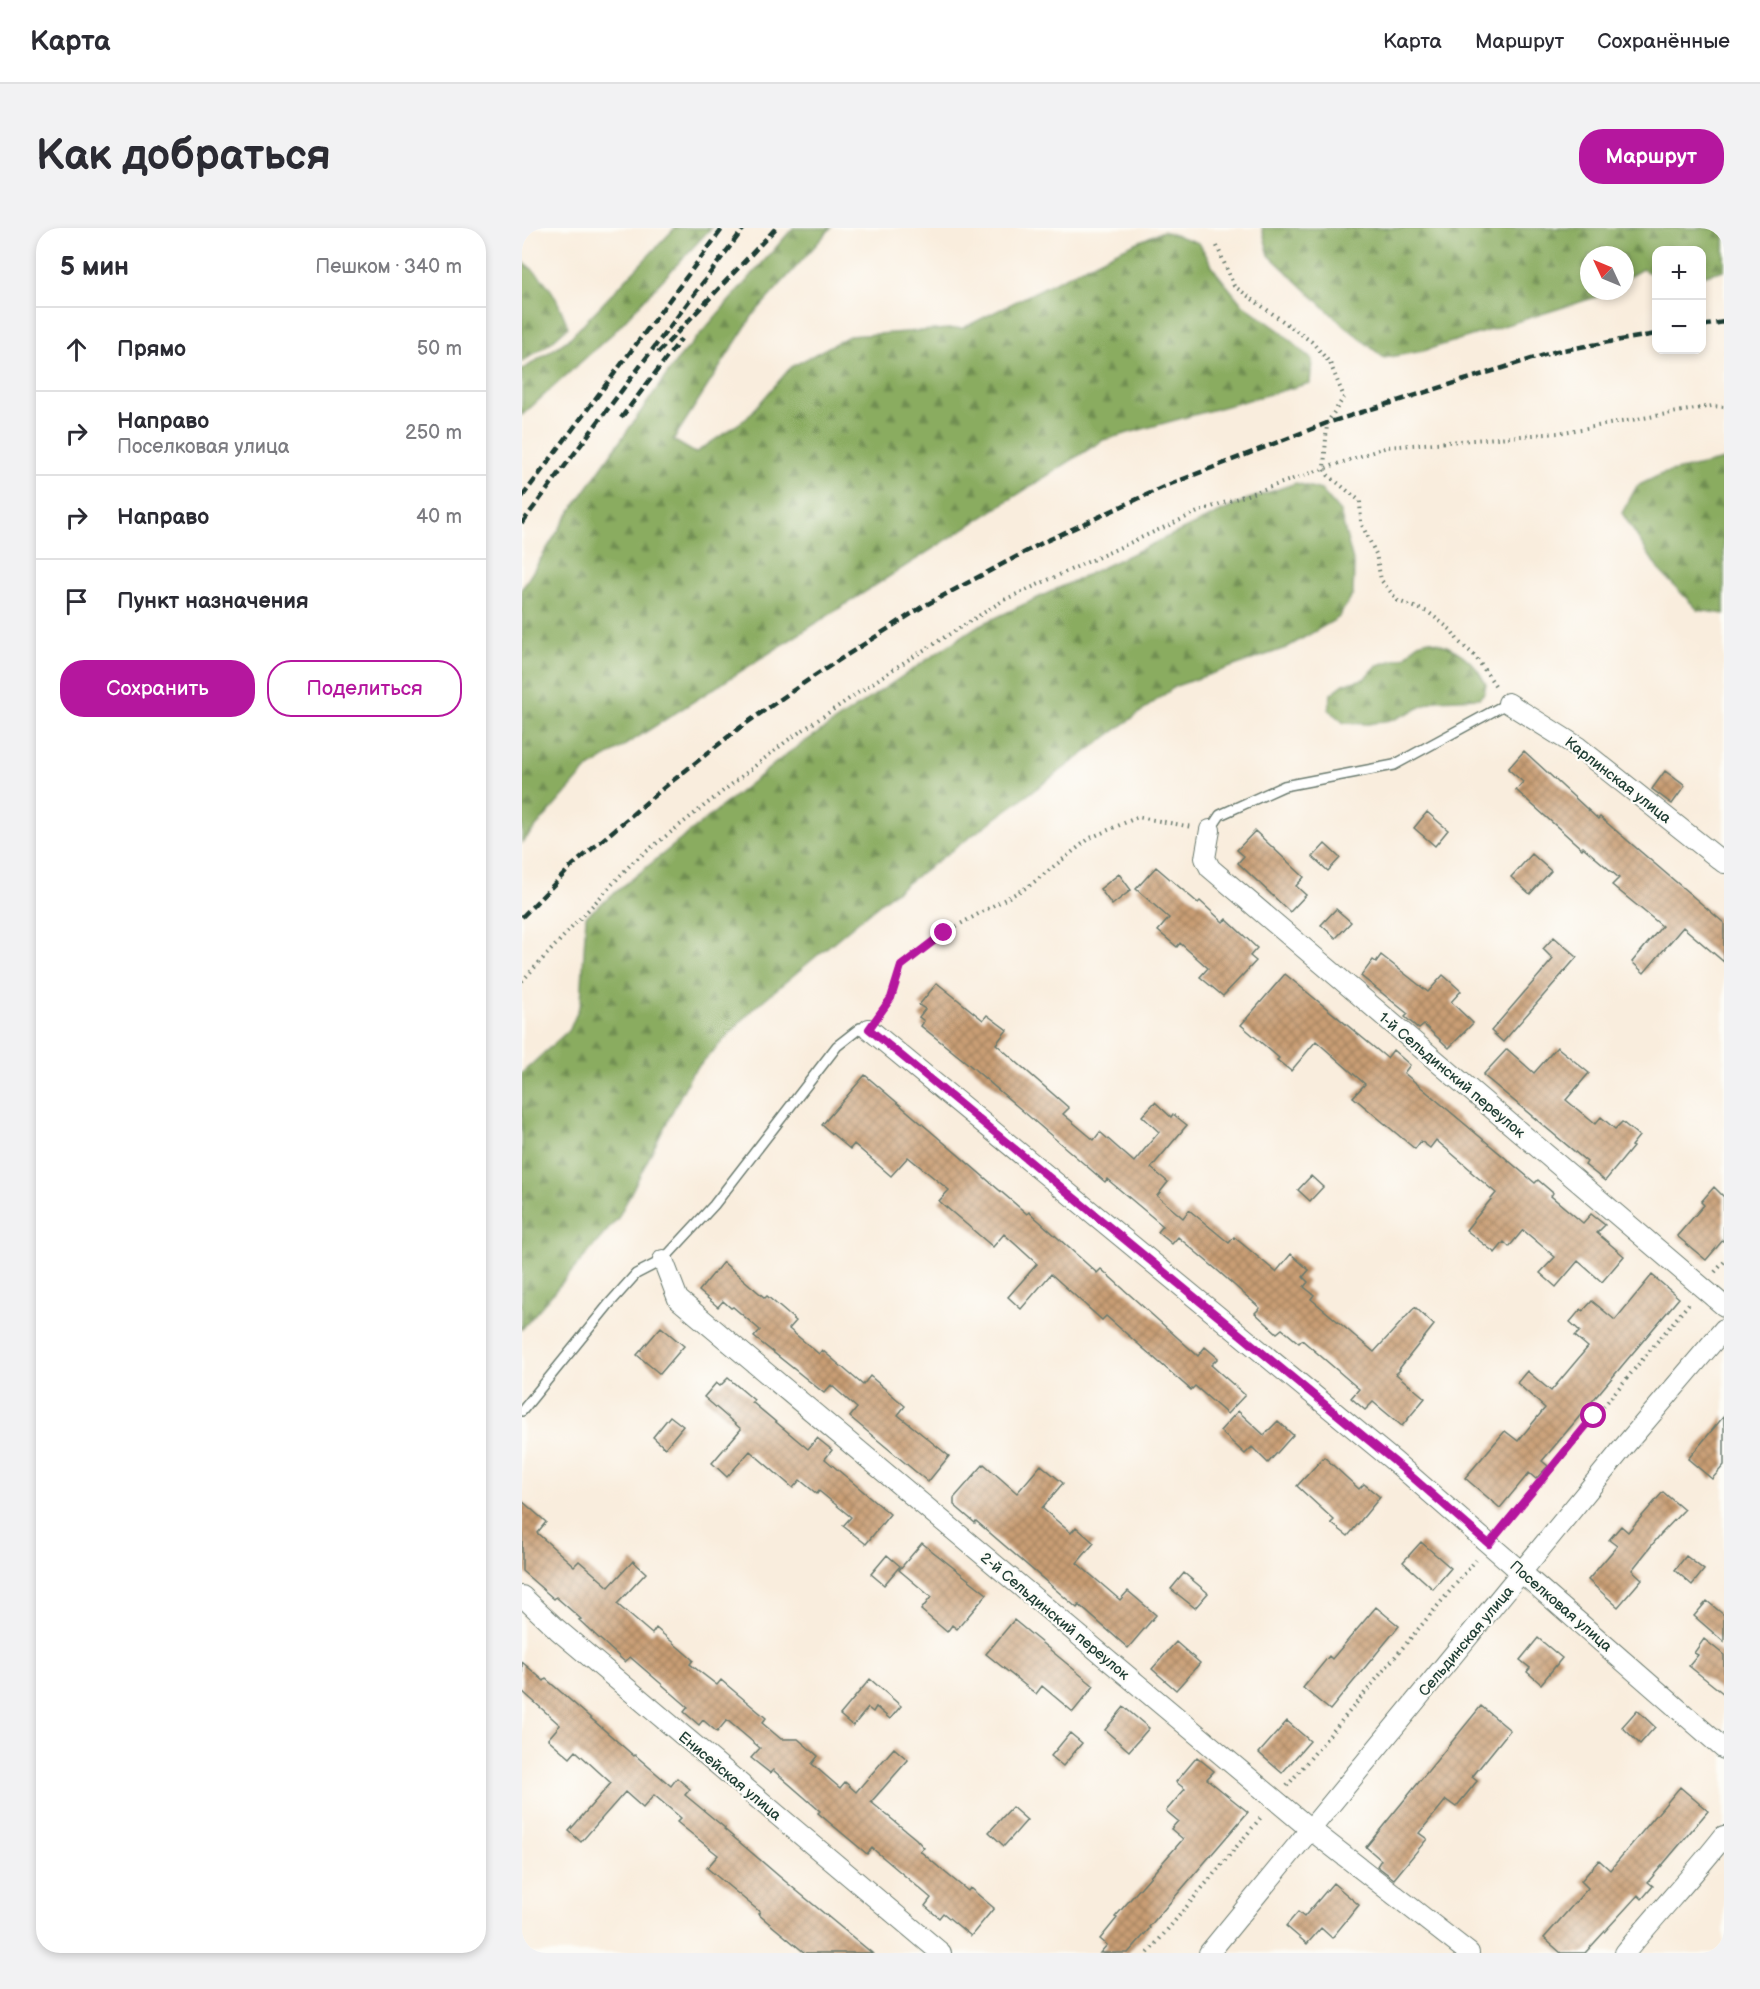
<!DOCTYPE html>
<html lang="ru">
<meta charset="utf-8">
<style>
:root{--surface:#fff;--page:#f2f2f3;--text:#2b2b33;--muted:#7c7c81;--line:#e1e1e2;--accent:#b5179e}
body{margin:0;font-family:"Balsamiq Sans",sans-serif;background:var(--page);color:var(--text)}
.controls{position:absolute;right:18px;top:18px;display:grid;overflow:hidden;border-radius:12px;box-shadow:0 3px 9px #0003}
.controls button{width:54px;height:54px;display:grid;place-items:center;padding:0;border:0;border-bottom:2px solid var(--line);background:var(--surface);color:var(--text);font:30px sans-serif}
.compass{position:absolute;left:1058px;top:18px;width:54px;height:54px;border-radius:50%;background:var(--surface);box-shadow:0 3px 9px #0003;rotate:314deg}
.stop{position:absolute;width:18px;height:18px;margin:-14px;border:4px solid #b5179e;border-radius:50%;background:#fff}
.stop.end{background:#b5179e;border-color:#fff;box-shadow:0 2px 6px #0008}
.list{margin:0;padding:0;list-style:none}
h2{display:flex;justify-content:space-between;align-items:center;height:78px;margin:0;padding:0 24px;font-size:26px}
h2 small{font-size:20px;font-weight:400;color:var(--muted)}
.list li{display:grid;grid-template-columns:39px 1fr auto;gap:18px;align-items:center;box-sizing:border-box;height:84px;padding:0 24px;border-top:2px solid var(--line)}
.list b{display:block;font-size:22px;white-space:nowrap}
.list p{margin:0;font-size:20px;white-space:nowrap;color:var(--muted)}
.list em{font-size:20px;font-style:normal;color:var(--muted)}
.actions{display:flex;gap:12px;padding:18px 24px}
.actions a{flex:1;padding:14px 0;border:2px solid var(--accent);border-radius:24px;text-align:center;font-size:21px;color:var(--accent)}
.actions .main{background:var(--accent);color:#fff}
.icon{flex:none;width:33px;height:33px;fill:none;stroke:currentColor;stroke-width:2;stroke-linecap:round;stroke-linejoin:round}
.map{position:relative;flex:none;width:1202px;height:1725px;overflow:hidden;border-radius:24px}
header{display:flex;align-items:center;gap:36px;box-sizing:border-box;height:84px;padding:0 30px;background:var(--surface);border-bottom:2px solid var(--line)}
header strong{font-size:28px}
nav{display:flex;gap:33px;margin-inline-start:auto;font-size:21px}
.intro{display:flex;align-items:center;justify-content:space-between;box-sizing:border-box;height:144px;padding:0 36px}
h1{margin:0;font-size:42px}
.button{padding:15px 27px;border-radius:24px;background:var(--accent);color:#fff;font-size:21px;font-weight:700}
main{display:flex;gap:36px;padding:0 36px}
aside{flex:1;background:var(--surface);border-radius:24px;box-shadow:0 3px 9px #0003}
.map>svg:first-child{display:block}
.forest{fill:url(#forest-firs);stroke:#54744a;stroke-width:1.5}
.building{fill:url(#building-cross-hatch)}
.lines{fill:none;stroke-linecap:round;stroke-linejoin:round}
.lane-casing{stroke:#6b7b6f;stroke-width:12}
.street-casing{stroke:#6b7b6f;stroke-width:22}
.path{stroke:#6b7b6f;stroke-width:4;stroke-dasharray:1.5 4.5;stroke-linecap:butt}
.lane{stroke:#fff;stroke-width:9}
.street{stroke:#fff;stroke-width:20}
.rail{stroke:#1f3d34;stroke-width:4.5;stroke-dasharray:9 4.5;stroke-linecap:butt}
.route{stroke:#b5179e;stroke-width:8}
.labels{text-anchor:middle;stroke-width:4.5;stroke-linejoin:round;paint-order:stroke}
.street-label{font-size:15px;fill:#1f3d34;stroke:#fdfcf7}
</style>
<header>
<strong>Карта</strong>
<nav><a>Карта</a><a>Маршрут</a><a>Сохранённые</a></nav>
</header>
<div class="intro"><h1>Как добраться</h1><a class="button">Маршрут</a></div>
<main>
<aside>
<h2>5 мин<small>Пешком · 340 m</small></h2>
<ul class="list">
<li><svg class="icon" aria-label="ahead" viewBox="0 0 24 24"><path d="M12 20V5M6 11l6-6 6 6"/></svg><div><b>Прямо</b></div><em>50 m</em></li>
<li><svg class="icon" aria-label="right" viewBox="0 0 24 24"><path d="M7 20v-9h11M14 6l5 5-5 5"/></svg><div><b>Направо</b><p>Поселковая улица</p></div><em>250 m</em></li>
<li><svg class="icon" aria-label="right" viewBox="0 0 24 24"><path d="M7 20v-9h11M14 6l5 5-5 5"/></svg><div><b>Направо</b></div><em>40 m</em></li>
<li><svg class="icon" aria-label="arrive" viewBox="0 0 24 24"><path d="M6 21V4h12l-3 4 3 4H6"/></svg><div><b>Пункт назначения</b></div></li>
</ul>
<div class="actions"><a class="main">Сохранить</a><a>Поделиться</a></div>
</aside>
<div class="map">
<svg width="1202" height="1725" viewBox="0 0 1202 1725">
<defs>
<pattern id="forest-firs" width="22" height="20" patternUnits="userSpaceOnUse" patternTransform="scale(1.5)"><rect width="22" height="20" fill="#8aac61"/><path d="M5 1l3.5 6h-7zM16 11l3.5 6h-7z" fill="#708d51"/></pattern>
<pattern id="building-cross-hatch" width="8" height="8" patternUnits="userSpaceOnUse" patternTransform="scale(1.5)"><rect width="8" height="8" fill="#c99e74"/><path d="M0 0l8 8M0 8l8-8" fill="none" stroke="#a38260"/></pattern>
</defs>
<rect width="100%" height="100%" fill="#fdfcf7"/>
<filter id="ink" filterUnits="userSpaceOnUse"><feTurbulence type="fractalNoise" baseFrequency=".0167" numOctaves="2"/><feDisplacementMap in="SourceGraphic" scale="12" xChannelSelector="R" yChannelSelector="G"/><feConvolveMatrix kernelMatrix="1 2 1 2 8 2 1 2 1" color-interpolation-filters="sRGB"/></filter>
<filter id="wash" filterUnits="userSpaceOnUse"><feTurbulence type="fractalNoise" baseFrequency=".008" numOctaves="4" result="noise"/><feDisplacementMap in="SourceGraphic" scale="24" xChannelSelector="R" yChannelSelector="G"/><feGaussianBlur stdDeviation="1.35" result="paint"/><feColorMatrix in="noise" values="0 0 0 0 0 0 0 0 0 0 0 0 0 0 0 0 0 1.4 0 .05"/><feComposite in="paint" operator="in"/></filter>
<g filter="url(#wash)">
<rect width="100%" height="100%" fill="#f9eddd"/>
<path class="forest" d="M 153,0 L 189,0 L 91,105 L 0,187 L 0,142 L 46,112 Z
M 271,0 L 309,0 L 231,87 L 151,212 L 173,225 L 225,190 L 269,139 L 327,108 L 441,100 L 593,24 L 641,3 L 677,15 L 694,44 L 719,75 L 758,103 L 790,132 L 788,155 L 581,212 L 64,542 L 0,615 L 0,361 L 44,290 L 153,135 Z
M 740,0 L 1202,0 L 1202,42 L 1180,48 L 1180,22 L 1134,22 L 1134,48 L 1120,41 L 1103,51 L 1103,27 L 1067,27 L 1067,63 L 1084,63 L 1074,69 L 901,123 L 862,130 L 818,94 L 747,27 Z
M 0,33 C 28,54 34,67 46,99 L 28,115 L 0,134 Z
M 1202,232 L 1202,386 L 1176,382 L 1136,341 L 1100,285 L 1115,258 L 1140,246 Z
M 774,255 L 799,262 L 818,284 L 832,337 L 831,366 L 816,390 L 764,420 L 654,458 L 362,672 L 232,780 L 170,845 L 96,990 L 0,1101 L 0,845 L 48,801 L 59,775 L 64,688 L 266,525 L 454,399 L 724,272 Z
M 907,412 C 934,419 952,432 964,456 L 962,465 L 957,470 L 914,472 L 873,491 L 846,496 L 822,495 L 807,482 L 809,466 L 822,456 L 842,451 L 856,437 L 883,429 L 896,415 Z"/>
<g id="blocks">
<path class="building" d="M 1002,523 L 1076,591 L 1078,589 L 1202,695 L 1202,734 L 1161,699 L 1122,745 L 1110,734 L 1140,698 L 1090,657 L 1097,650 L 1061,619 L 1060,621 L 994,562 L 1001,554 L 986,541 Z
M 1143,543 L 1163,558 L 1150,576 L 1130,561 Z
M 905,584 L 926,602 L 913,618 L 892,600 Z
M 733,603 L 782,649 L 774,658 L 784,667 L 768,684 L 716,635 L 722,628 L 715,622 Z
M 803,616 L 818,630 L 806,643 L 791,629 Z
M 1010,626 L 1029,643 L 1008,666 L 989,649 Z
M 634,639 L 676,675 L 678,673 L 701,694 L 704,691 L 735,720 L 728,728 L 734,733 L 701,768 L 678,749 L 686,740 L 658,715 L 655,719 L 636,703 L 647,690 L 614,661 Z
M 597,646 L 609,662 L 590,677 L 578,661 Z
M 814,681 L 829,694 L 814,710 L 799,697 Z
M 1032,709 L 1055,729 L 981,814 L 969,803 L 1031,731 L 1021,721 Z
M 859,727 L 906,764 L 921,747 L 939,763 L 929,774 L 951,795 L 927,820 L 902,797 L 897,801 L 883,789 L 886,786 L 839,748 L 851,732 L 854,734 Z
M 763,746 L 865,830 L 871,822 L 888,837 L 882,845 L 1013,955 L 1016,952 L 1031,965 L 1029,968 L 1061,995 L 1069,986 L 1083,997 L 1075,1005 L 1102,1028 L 1080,1054 L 1056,1033 L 1034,1059 L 1018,1045 L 1033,1029 L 1001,1002 L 987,1019 L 982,1014 L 973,1025 L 944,1002 L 974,965 L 948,943 L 949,942 L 914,912 L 908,920 L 899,913 L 893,921 L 831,869 L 843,856 L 794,813 L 769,843 L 755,832 L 757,830 L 719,797 Z
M 415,755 L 461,792 L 465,787 L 485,802 L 474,816 L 547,880 L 541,886 L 572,912 L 578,904 L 612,934 L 637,904 L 620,888 L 633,874 L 649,889 L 651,886 L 665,897 L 629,940 L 646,954 L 635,968 L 661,990 L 667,982 L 707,1015 L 712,1009 L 754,1044 L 769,1026 L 787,1042 L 781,1049 L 786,1054 L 782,1059 L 792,1067 L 789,1071 L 852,1124 L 893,1079 L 912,1097 L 877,1141 L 878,1142 L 874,1146 L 903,1170 L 880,1198 L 851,1174 L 843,1182 L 829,1170 L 837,1161 L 780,1112 L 777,1115 L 760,1101 L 755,1105 L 733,1085 L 738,1080 L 695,1042 L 656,1009 L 650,1016 L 636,1004 L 641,998 L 585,951 L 583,954 L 444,834 L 399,798 L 402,793 L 397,789 L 403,781 L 397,777 Z
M 1035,819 L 1067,845 L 1044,872 L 1073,896 L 1079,889 L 1093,901 L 1100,894 L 1117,908 L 1109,918 L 1111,919 L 1083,953 L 1063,937 L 1065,934 L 961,847 L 985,821 L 1012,845 Z
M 343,847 L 505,986 L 507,984 L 575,1045 L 579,1041 L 676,1128 L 683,1119 L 696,1130 L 689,1137 L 723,1167 L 705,1186 L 673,1158 L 669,1162 L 584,1088 L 580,1092 L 529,1046 L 499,1081 L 486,1069 L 515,1036 L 482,1006 L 471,1019 L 417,973 L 427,962 L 386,929 L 369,948 L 332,916 L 328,921 L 300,897 Z
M 789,948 L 801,959 L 788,973 L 776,962 Z
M 1192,959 L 1202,969 L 1202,1011 L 1184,1032 L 1155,1008 L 1182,977 L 1179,974 Z
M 201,1034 L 243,1070 L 245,1068 L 274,1093 L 267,1101 L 297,1126 L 300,1122 L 341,1157 L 348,1148 L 383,1178 L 376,1187 L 427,1228 L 406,1254 L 328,1189 L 335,1180 L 309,1157 L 302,1165 L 232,1109 L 238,1102 L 211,1079 L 209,1080 L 201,1073 L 196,1079 L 177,1063 Z
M 1130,1047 L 1157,1070 L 1020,1233 L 1026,1238 L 1014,1251 L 1007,1245 L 978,1280 L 943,1250 L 983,1203 L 996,1213 L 1023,1180 L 995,1155 L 1005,1143 L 1029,1163 L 1066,1119 L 1053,1108 L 1058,1103 L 1048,1094 L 1059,1081 L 1061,1083 L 1070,1073 L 1093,1092 Z
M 139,1099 L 162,1118 L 138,1146 L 115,1127 Z
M 206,1150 L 232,1172 L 230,1174 L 286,1221 L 295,1210 L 310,1222 L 303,1231 L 368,1286 L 344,1316 L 321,1298 L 329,1289 L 297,1263 L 295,1266 L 278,1252 L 271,1260 L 228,1223 L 205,1249 L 190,1235 L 219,1201 L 182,1169 L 194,1155 L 198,1158 Z
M 716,1183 L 742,1207 L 756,1193 L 771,1207 L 746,1235 L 730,1219 L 723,1226 L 698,1203 Z
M 148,1188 L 161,1198 L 143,1220 L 131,1209 Z
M 1202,1188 L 1202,1237 L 1190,1251 L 1166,1231 Z
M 802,1229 L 837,1261 L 842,1256 L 858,1269 L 826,1308 L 809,1295 L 812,1292 L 775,1258 Z
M 462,1236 L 495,1265 L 519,1237 L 541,1255 L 520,1280 L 549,1305 L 554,1299 L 572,1315 L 555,1335 L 598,1372 L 606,1363 L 634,1387 L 606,1420 L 557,1377 L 555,1380 L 454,1293 L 453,1295 L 432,1277 L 432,1270 Z
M 1141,1264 L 1162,1282 L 1138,1307 L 1110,1342 L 1120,1351 L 1096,1379 L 1066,1352 L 1095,1318 L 1087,1312 L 1099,1298 L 1106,1304 Z
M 0,1273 L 24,1294 L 15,1305 L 52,1338 L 57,1333 L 87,1359 L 111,1333 L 124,1345 L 95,1376 L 130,1406 L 134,1400 L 171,1432 L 168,1436 L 195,1457 L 199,1452 L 244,1490 L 240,1495 L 259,1511 L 276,1511 L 296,1528 L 290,1536 L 318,1560 L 323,1554 L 334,1564 L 372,1520 L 386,1532 L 349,1574 L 394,1611 L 402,1620 L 398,1623 L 420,1642 L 446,1663 L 448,1660 L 472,1680 L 449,1708 L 421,1685 L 417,1690 L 403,1678 L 409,1670 L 350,1620 L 345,1626 L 296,1585 L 298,1583 L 251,1542 L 248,1545 L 229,1530 L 238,1520 L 205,1492 L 195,1504 L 181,1492 L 177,1497 L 162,1484 L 166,1479 L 108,1429 L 103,1434 L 57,1392 L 59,1391 L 34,1369 L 32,1371 L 0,1343 Z
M 899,1314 L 929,1340 L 911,1361 L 881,1334 Z
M 400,1315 L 465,1366 L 435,1401 L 430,1397 L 425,1404 L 399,1382 L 409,1369 L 377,1342 Z
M 365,1327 L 378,1338 L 362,1357 L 349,1346 Z
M 1164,1328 L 1182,1342 L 1170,1357 L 1153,1342 Z
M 662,1345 L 686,1365 L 673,1380 L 649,1361 Z
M 1185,1373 L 1202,1387 L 1202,1414 L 1172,1388 Z
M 854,1379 L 877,1398 L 808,1482 L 781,1460 L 807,1428 L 810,1431 Z
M 492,1392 L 572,1458 L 551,1484 L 520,1458 L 514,1466 L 464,1426 Z
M 1016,1410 L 1040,1430 L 1019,1456 L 1005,1444 L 1008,1440 L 998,1432 Z
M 1182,1411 L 1202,1427 L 1202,1466 L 1167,1438 L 1176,1427 L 1172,1425 Z
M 654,1414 L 678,1435 L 654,1462 L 630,1441 Z
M 0,1434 L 22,1453 L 24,1451 L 112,1528 L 113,1527 L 149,1558 L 155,1550 L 168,1561 L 163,1567 L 203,1600 L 202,1601 L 258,1649 L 350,1725 L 283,1725 L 236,1686 L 238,1684 L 185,1640 L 196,1627 L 155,1594 L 159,1590 L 132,1567 L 121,1580 L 103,1564 L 59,1614 L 47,1603 L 89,1555 L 54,1523 L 48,1530 L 26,1511 L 38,1497 L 0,1463 Z
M 348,1451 L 379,1478 L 368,1491 L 354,1479 L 351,1484 L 346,1480 L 331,1498 L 318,1487 Z
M 959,1478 L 988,1502 L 950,1549 L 955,1553 L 934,1579 L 924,1572 L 897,1605 L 905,1611 L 872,1651 L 855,1638 L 859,1632 L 844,1619 Z
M 602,1479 L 627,1500 L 607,1523 L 583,1502 Z
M 1115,1482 L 1133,1499 L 1118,1516 L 1100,1499 Z
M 765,1493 L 788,1513 L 760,1545 L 737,1525 Z
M 548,1505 L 560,1515 L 541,1538 L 529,1528 Z
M 675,1529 L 692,1543 L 685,1551 L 726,1584 L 627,1699 L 628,1700 L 606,1725 L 578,1725 L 585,1717 L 578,1711 L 595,1690 L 593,1689 L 661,1611 L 649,1601 L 656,1593 L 644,1583 L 663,1561 L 654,1554 Z
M 1158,1559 L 1186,1583 L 1126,1654 L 1131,1658 L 1120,1671 L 1116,1667 L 1063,1725 L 1039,1725 L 1022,1710 L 1066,1660 L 1059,1653 L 1077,1632 L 1088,1642 Z
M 490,1579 L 505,1592 L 482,1618 L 467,1604 Z
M 811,1655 L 837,1677 L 810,1710 L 799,1700 L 785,1716 L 764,1698 L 776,1684 L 782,1689 Z"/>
</g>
</g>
<g filter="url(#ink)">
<use href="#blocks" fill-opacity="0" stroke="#6b7b6f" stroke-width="1.5"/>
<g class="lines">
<g class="lane-casing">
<path id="lane" d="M 688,602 L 698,587 L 762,558 L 872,537 L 986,475
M 0,1183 L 87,1076 L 114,1046 L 141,1032 L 192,977 L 315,818 L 338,800 L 347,801"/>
</g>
<g class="street-casing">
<path id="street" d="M 986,475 L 1056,519 L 1202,635
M 688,602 L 683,630 L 688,640 L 1202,1078
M 347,801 L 873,1234 L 1202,1521
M 141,1032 L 156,1071 L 788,1601 L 947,1725
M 0,1368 L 36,1402 L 419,1725
M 687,1725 L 1105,1215 L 1202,1101
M 1103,1725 C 1135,1685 1171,1648 1202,1608"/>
</g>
<path class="path" d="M 695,18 L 712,58 L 790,114 L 808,135 L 822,169 L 805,195 L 802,240 L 806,247 L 838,273 L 839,295 L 854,326 L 859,352 L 876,373 L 906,384 L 929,402 L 937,414 L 953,428 L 975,460
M 0,753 L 111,634 L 266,512 L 370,442 L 482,372 L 678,283 L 865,219 L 1036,205 L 1190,178 L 1202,179
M 358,785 L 369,770 L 379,738 L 422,705 L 507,658 L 568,610 L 616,589 L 670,599
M 1193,1044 L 1202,1034
M 978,1303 L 1169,1073
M 765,1558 L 954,1332
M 626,1725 L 741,1587"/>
<use href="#lane" class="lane"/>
<use href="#street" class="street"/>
<path class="rail" d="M 1180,98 L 1202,94
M 136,125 L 254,0
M 99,190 L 159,111
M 0,269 L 201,0
M 0,295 L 222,0
M 0,689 L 51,637 L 139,562 L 216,501 L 289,450 L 400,379 L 522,314 L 646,257 L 805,195 L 1035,123 L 1134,106"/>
</g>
</g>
<g class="lines" filter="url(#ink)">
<path class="route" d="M 422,705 L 379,738 L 369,770 L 347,801 L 873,1234 L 967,1316 L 1072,1188"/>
</g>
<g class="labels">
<g class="street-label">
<text transform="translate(1096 552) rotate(38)" y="5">Карлинская улица</text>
<text transform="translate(930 847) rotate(40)" y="5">1-й Сельдинский переулок</text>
<text transform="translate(1039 1378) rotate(41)" y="5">Поселковая улица</text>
<text transform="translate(533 1388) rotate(40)" y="5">2-й Сельдинский переулок</text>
<text transform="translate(944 1413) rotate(-50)" y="5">Сельдинская улица</text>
<text transform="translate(208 1548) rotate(40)" y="5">Енисейская улица</text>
</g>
</g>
</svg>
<div class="controls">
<button>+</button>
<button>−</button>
</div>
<svg class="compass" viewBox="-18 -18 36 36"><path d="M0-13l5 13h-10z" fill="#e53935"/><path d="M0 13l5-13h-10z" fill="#7c7c81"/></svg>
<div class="stop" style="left:1072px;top:1188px"></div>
<div class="stop end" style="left:422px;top:705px"></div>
</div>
</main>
